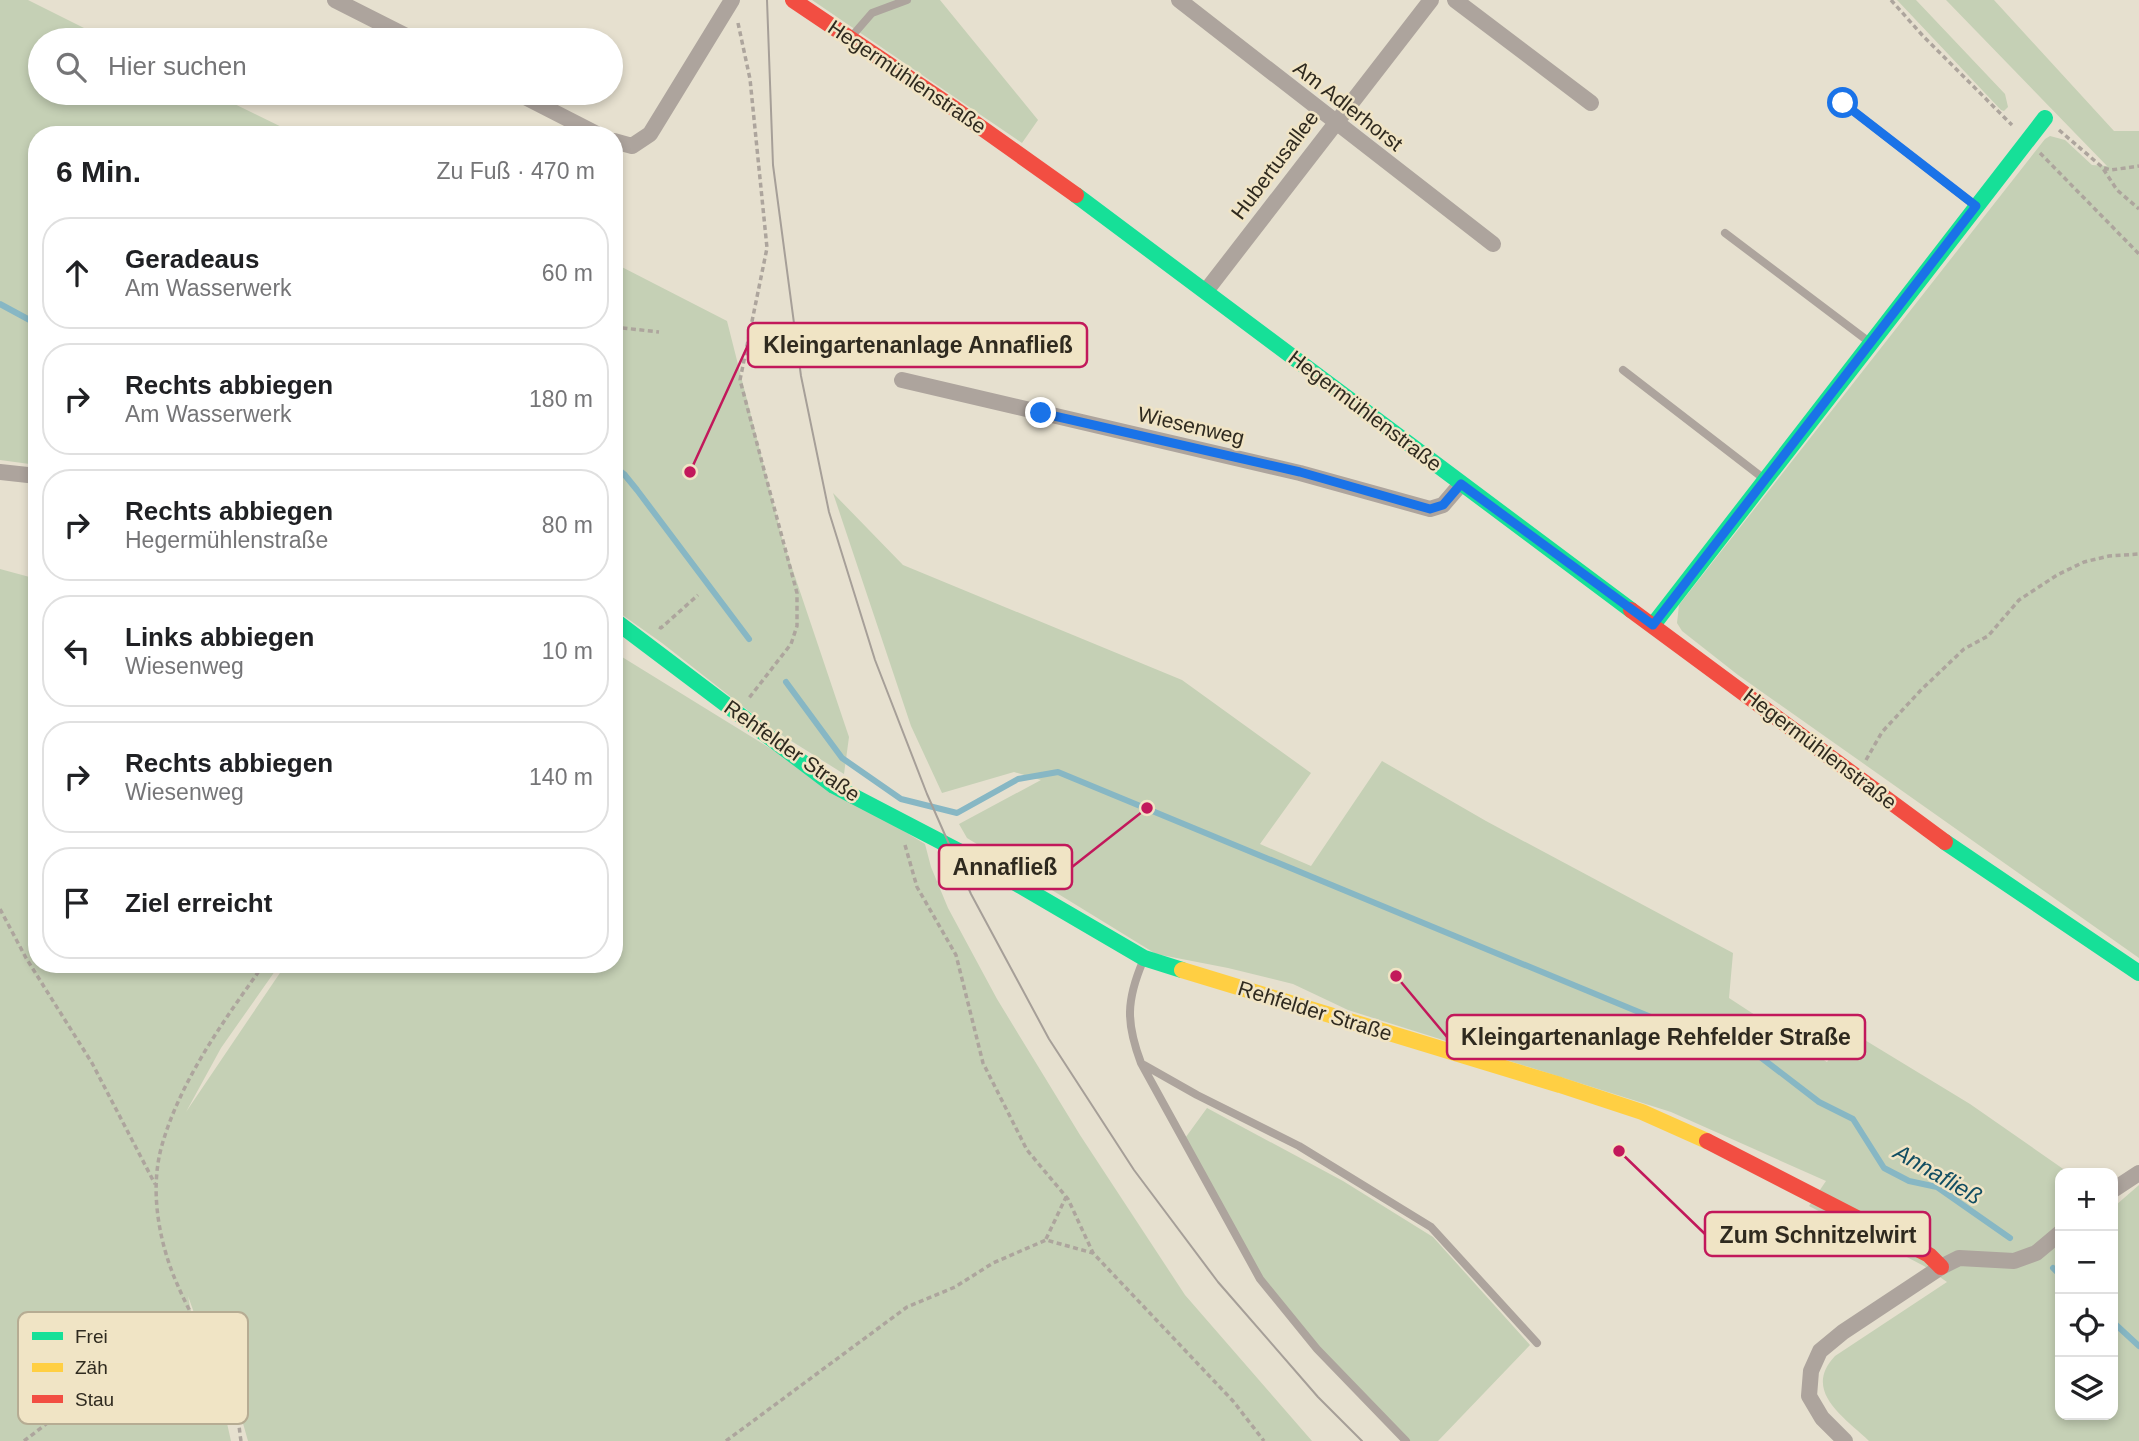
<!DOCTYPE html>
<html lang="de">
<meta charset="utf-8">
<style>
:root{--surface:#fff;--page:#f6f6f6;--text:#202124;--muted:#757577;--line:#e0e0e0}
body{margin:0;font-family:Arial,sans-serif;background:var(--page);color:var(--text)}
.controls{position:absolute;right:21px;bottom:21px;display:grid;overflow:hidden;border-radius:14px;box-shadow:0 4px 10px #0003}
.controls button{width:63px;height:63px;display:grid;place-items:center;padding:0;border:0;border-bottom:2px solid var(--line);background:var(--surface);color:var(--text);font:35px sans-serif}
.stop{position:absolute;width:21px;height:21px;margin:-16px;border:5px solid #1a73e8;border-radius:50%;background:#fff}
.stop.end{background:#1a73e8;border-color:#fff;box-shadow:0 2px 7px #0008}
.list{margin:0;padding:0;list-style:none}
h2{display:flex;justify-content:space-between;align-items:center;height:91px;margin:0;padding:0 28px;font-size:30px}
h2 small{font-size:23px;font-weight:400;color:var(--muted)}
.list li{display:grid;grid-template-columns:46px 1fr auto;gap:21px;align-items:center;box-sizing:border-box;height:112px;margin:0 14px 14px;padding:0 14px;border:2px solid var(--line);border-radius:28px}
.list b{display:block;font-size:26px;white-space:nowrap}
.list p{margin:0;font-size:23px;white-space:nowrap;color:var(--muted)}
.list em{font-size:23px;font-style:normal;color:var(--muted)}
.icon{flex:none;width:38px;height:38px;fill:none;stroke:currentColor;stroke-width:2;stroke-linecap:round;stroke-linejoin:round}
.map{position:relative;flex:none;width:2139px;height:1441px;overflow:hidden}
.search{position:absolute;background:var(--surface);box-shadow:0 4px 10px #0003;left:28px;top:28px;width:595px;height:77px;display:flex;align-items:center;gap:18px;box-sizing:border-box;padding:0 24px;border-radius:38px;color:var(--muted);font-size:26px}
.panel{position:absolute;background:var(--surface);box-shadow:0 4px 10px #0003;left:28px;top:126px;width:595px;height:847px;border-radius:28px}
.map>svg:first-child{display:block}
.green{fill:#c5d0b5}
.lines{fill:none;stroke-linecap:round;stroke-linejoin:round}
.stream{stroke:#87b7c4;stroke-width:6}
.path{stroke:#ada59d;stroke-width:3.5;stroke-dasharray:5 3.5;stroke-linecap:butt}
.lane{stroke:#ada49d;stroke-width:8}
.street{stroke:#ada49d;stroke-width:16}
.fast{stroke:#16e098;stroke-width:16}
.slow{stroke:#ffcf43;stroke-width:16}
.jam{stroke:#f24e42;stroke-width:16}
.tram{stroke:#a69f98;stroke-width:2}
.route{stroke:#1a73e8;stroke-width:9}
.labels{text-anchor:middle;stroke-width:5;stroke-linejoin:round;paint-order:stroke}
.street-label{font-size:21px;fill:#2f2a1f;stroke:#f0e4c5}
.water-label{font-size:23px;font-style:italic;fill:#124e62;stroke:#f0e4c5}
.key{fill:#f0e4c5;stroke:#b6ac93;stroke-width:2}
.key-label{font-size:19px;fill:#2f2a1f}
.leader{fill:none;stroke:#c2185b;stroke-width:2.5}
.callout-dot{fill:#c2185b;stroke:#f0e4c5;stroke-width:2.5}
.callout{fill:#f0e4c5;stroke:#c2185b;stroke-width:2.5}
.callout-label{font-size:23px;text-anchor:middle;font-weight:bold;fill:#2f2a1f}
</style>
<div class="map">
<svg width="2139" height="1441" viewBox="0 0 2139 1441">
<rect width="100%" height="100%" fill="#e6e0cf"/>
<path class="green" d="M 0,0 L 28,0 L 108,40 L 40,40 L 40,93 L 212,93 L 298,135 L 37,135 L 37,465 L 0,460 Z
M 812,0 L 940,0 L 1038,120 L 1022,143 Z
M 1897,0 L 1916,0 L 2005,94 L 2008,107 L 2004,111 L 2001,110 Z
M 1946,0 L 1994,0 L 2114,131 L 2139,131 L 2139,958 L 1738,675 L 1682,631 L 1677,623 L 1679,605 L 2045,139 L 2050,136 L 2065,140 L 2092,165 L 2107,166 Z
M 614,263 L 727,321 L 782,538 L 849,737 L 844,774 L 769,727 L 662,643 L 614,609 Z
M 833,493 L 903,565 L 1182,680 L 1311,773 L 1260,844 L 1311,866 L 1382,761 L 1486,821 L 1733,953 L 1729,998 L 1827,1062 L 1850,1031 L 1970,1104 L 2069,1173 L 2060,1173 L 2060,1415 L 2113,1415 L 2113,1204 L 2116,1205 L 2139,1185 L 2139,1441 L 1869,1441 C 1844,1417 1802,1391 1835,1356 L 1947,1282 L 1924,1266 L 1809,1206 L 1826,1181 L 1671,1112 L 1348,1010 L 1293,984 L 1228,968 L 1156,954 L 967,838 L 959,824 L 1041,780 L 1014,772 L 942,793 L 911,726 Z
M 0,569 L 37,579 L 37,964 L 280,964 L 221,1048 L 186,1112 L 286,964 L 614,964 L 614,652 L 925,844 L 931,867 L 948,908 L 997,999 L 1080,1135 L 1185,1295 L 1312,1441 L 248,1441 L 220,1342 L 198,1324 L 188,1296 L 195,1332 L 210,1348 L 231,1441 L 0,1441 Z
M 1207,1108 L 1343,1181 L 1433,1237 L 1530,1345 L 1438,1441 L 1406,1441 L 1357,1390 L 1260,1279 L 1183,1141 Z"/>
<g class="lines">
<path class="stream" d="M 0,304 L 37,324
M 614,466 L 624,474 L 637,490 L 749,639
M 786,682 L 842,758 L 901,799 L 957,813 L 1018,779 L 1058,772 L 1663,1022 L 1759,1056 L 1819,1102 L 1853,1119 L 1884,1168 L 1909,1181 L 1937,1187 L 2010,1238
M 2053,1268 L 2060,1275
M 2113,1322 L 2139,1346"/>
<path class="path" d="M 1891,0 L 1923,36 L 2012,125
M 738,23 L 750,79 L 767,248 L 740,380 L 797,593 L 797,626 L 791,644 L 749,698
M 2059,130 L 2102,167 L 2117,190 L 2139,209
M 2040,153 L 2139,254
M 2104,168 L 2111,170 L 2139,166
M 614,327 L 659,332
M 659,627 L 661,628 L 698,595
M 1866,760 L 1882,732 L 1921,690 L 1964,649 L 1988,636 L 2019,600 L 2057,575 L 2084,562 L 2109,556 L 2139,554
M 905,845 L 917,887 L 956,955 L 983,1063 L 1027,1150 L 1068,1199 L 1093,1253 L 1233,1401 L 1264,1441
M 0,909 L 26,958 L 92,1063 L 155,1184
M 1046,1239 L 1066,1197
M 24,1441 L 97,1385 L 194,1317
M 241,1441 C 238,1423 236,1382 228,1368 C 220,1354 209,1341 200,1328 C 192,1316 184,1300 178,1286 C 159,1244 149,1190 162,1145 C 181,1079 225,1019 264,964
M 726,1441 L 907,1307 L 955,1287 L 993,1263 L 1046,1240 L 1093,1253"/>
<path class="lane" d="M 852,36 L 872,13 L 907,0
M 1843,103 L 1973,204
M 1725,233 L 1868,341
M 1623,370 L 1763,478
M 1143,961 C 1126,1001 1126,1023 1141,1063 L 1260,1279 L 1317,1349 L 1406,1441
M 1144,1065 L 1197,1095 L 1299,1146 L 1431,1227 L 1537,1343"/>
<path class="street" d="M 335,0 L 414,40
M 1179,0 L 1493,244
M 1455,0 L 1591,103
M 517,93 L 599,135
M 614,141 L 632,146 L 650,134 L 732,0
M 1206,291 L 1431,0
M 902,380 L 1300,473 L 1430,509 L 1443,505 L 1461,484
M 0,472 L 37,476
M 2113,1190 L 2139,1173
M 1845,1441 L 1822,1418 L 1809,1396 L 1811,1371 L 1820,1351 L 1843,1332 L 1941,1267 L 1959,1258 L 2014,1261 L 2036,1253 L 2060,1233"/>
<path class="fast" d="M 1076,195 L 1631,610
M 614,620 L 834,786 L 976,860 L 1144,958 L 1182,970
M 1653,625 L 2045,118
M 1945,842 L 2139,973"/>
<path class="slow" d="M 1182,970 L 1560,1085 L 1642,1112 L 1707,1141"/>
<path class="jam" d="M 793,0 L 955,109 L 1076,195
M 1631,610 L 1945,842
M 1707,1141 L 1929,1255 L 1941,1267"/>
<path class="tram" d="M 767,0 L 773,165 L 801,376 L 829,512 L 875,660 L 927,794 L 971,894 L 1049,1039 L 1134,1170 L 1218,1282 L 1318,1397 L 1362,1441"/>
</g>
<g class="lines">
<path class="route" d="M 1041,413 L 1300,472 L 1430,509 L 1443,505 L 1461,484 L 1653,625 L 1976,206 L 1843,103"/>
</g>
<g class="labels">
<g class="street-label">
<text transform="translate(907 77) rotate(34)" y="7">Hegermühlenstraße</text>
<text transform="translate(1348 106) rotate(38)" y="7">Am Adlerhorst</text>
<text transform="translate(1275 165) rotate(-53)" y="7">Hubertusallee</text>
<text transform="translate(1365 411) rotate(37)" y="7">Hegermühlenstraße</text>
<text transform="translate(1191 426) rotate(13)" y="7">Wiesenweg</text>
<text transform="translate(1820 749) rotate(37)" y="7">Hegermühlenstraße</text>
<text transform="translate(792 751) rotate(35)" y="7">Rehfelder Straße</text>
<text transform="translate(1315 1011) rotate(17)" y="7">Rehfelder Straße</text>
</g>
<g class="water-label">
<text transform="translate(1938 1174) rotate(30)" y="8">Annafließ</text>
</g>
</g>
<rect x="18" y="1312" width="230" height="112" rx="10" class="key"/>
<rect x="32" y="1332" width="31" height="8" fill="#16e098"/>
<rect x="32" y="1363" width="31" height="9" fill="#ffcf43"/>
<rect x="32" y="1395" width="31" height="8" fill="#f24e42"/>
<g class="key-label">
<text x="75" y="1343">Frei</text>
<text x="75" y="1374">Zäh</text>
<text x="75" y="1406">Stau</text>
</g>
<path class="leader" d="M690 472L748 345M1147 808L1072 867M1396 976L1447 1037M1619 1151L1705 1234"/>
<g class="callout-dot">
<circle cx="690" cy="472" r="7"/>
<circle cx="1147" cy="808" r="7"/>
<circle cx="1396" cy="976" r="7"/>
<circle cx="1619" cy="1151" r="7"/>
</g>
<g class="callout">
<rect x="748" y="323" width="339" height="44" rx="7"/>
<rect x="939" y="845" width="133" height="44" rx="7"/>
<rect x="1447" y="1015" width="418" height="44" rx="7"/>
<rect x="1705" y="1212" width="225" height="44" rx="7"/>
</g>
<g class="callout-label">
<text x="918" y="353">Kleingartenanlage Annafließ</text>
<text x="1005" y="875">Annafließ</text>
<text x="1656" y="1045">Kleingartenanlage Rehfelder Straße</text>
<text x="1818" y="1243">Zum Schnitzelwirt</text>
</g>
</svg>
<div class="controls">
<button>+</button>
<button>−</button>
<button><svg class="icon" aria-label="locate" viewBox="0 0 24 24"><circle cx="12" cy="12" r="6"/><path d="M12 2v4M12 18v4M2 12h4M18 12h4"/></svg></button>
<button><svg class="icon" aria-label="layers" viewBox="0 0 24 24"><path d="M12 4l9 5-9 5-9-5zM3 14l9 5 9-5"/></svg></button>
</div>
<div class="stop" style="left:1843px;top:103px"></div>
<div class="stop end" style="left:1041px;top:413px"></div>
<div class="search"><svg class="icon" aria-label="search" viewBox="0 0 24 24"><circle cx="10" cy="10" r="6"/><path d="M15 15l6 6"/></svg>Hier suchen</div>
<section class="panel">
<h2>6 Min.<small>Zu Fuß · 470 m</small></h2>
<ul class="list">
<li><svg class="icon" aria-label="ahead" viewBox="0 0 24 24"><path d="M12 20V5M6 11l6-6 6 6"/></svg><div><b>Geradeaus</b><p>Am Wasserwerk</p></div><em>60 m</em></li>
<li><svg class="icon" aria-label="right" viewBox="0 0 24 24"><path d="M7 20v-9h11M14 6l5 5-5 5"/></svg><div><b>Rechts abbiegen</b><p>Am Wasserwerk</p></div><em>180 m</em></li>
<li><svg class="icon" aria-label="right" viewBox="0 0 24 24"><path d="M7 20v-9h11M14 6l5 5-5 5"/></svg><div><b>Rechts abbiegen</b><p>Hegermühlenstraße</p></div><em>80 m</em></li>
<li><svg class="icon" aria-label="left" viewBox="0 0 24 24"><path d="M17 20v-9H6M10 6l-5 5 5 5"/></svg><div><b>Links abbiegen</b><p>Wiesenweg</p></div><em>10 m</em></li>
<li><svg class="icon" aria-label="right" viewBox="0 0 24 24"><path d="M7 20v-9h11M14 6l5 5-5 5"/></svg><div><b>Rechts abbiegen</b><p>Wiesenweg</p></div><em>140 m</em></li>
<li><svg class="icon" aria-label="arrive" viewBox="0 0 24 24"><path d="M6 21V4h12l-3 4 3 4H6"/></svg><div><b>Ziel erreicht</b></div></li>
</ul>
</section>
</div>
